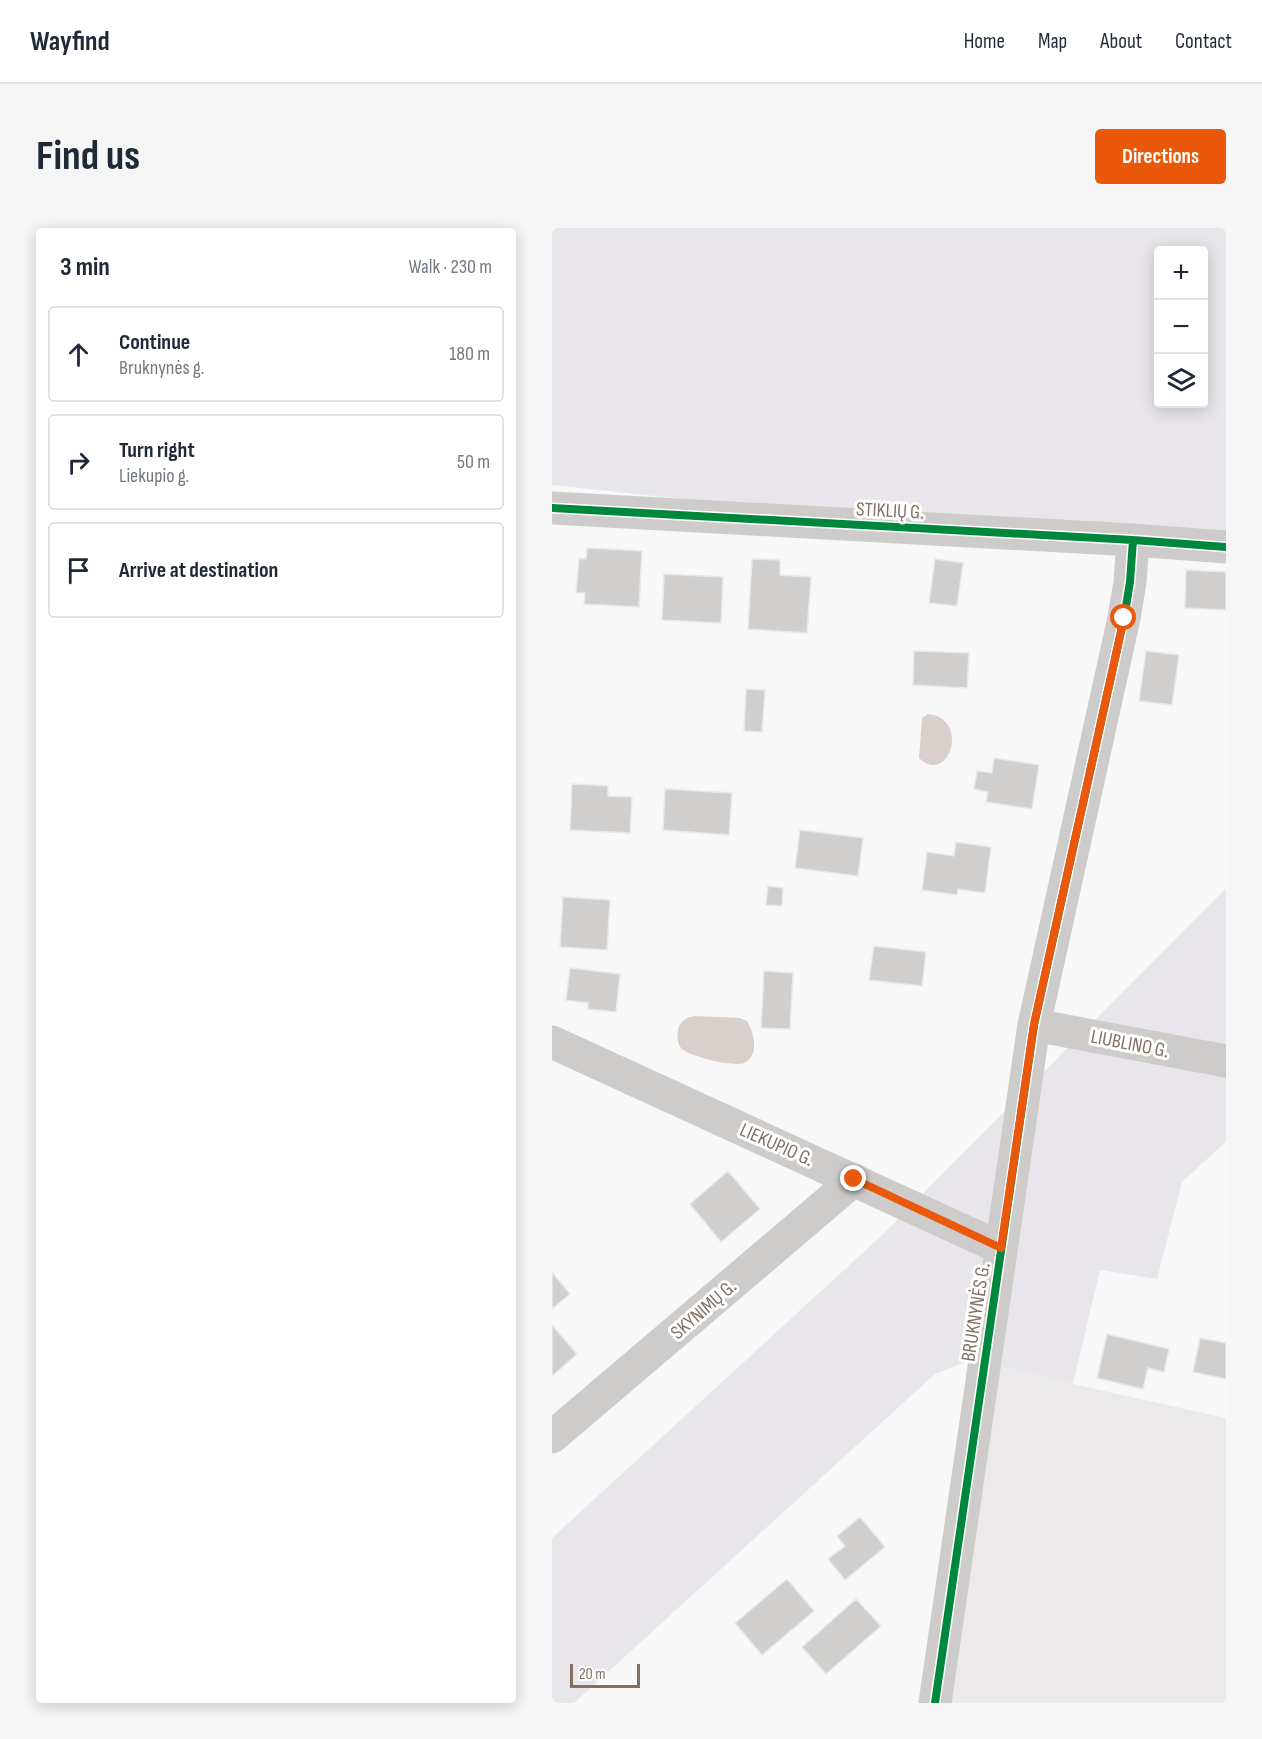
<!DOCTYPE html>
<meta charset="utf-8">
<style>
:root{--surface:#fff;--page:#f6f6f7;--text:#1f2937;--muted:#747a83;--line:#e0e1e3;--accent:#ea580c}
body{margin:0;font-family:"Sofia Sans Condensed",sans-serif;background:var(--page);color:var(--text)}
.controls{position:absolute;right:18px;top:18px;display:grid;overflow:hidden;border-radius:6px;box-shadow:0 3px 15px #0003}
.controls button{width:54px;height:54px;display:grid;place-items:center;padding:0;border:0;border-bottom:2px solid var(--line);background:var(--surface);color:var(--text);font:30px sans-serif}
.scale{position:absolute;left:18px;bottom:15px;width:70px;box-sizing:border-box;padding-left:6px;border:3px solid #837063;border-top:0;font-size:16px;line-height:21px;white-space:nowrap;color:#837063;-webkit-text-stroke:4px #fff;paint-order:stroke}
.stop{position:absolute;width:18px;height:18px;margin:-14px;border:4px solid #ea580c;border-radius:50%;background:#fff}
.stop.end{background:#ea580c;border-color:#fff;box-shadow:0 2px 6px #0008}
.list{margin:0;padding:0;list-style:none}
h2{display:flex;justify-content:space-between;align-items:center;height:78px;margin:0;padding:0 24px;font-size:26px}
h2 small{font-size:20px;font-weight:400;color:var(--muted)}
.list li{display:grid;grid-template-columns:39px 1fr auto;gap:18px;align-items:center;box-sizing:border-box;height:96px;margin:0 12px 12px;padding:0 12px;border:2px solid var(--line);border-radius:6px}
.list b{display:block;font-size:22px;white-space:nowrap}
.list p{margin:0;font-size:20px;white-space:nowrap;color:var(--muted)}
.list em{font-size:20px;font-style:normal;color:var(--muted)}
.icon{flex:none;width:33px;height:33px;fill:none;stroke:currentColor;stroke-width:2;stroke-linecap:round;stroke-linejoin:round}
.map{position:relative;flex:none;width:674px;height:1475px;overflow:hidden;border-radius:6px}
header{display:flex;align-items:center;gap:36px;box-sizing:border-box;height:84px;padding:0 30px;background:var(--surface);border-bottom:2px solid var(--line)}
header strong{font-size:28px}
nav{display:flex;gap:33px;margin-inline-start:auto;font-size:21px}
.intro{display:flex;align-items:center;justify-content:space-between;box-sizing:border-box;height:144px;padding:0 36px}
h1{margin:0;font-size:42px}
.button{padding:15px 27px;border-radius:6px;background:var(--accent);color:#fff;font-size:21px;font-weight:700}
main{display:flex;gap:36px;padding:0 36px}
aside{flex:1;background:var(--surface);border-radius:6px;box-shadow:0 3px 15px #0003}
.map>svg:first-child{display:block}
.built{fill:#ebe9e9}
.green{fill:#e9e6eb;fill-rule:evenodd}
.water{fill:#d8d0cd}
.building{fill:#d1cfce;stroke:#e8e8e8;stroke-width:1.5}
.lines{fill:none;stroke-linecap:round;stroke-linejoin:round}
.minor{stroke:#cecccb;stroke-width:33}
.cycleway-casing{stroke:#fff;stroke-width:11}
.cycleway{stroke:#00873e;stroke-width:8}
.route{stroke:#ea580c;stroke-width:8}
.labels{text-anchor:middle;stroke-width:6;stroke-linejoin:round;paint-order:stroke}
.street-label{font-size:20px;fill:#837063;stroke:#fff}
</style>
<header>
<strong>Wayfind</strong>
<nav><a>Home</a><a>Map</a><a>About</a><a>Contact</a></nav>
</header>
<div class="intro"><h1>Find us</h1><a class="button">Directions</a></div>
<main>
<aside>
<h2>3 min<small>Walk · 230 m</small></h2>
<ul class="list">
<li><svg class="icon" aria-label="ahead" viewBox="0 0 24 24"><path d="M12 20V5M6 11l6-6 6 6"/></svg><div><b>Continue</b><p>Bruknynės g.</p></div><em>180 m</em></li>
<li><svg class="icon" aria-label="right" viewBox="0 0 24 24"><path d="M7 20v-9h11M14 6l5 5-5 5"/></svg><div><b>Turn right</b><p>Liekupio g.</p></div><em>50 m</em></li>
<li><svg class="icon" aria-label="arrive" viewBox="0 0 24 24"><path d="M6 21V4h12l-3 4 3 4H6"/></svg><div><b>Arrive at destination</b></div></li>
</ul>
</aside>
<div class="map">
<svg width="674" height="1475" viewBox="0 0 674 1475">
<rect width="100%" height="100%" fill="#f8f8f8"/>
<path class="built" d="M 438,1135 L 521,1156 L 674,1190 L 674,1475 L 389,1475 Z"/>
<path class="green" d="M 0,0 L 674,0 L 674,329 L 0,257 ZM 606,22 L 652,22 L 652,176 L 606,176 Z
M 674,660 L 674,914 L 630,954 L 605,1051 L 548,1042 L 521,1156 L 438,1135 L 411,1135 L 383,1146 L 22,1475 L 0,1475 L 0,1310 L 328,1009 Z"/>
<path class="water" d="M 376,486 C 419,490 397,559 367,530 L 370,490 Z
M 142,788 L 188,790 L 195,793 C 202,804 208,828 192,835 C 182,839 137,829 129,820 C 125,815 125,808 126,802 C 128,793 133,790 142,788 Z"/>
<path class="building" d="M 35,320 L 90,323 L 87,379 L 32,376 L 33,365 L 24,365 L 27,331 L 34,331 Z
M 200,331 L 228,332 L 228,347 L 259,349 L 255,405 L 196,401 Z
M 383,331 L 411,335 L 405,378 L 377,375 Z
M 634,342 L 674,344 L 674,382 L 633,380 Z
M 112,346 L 171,349 L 169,395 L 110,392 Z
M 362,423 L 417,425 L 415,460 L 361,457 Z
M 594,423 L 627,427 L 620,477 L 587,473 Z
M 194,461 L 213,462 L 210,504 L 192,503 Z
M 442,530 L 487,537 L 480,581 L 434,574 L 436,564 L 422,561 L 425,543 L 440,545 Z
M 20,556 L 56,558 L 56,568 L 80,569 L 78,605 L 18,602 Z
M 113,561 L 180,565 L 177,607 L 111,602 Z
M 248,602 L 311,610 L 306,648 L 243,640 Z
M 404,614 L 439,619 L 433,665 L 406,661 L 405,667 L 370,662 L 375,624 L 402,628 Z
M 216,658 L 231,660 L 230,678 L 214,677 Z
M 11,669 L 58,672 L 55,722 L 8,719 Z
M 322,718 L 374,724 L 370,758 L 317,752 Z
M 18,740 L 68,746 L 64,784 L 36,781 L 36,775 L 14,772 Z
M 212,743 L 241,745 L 238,801 L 209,800 Z
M 176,943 L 208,981 L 169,1014 L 138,976 Z
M 0,1044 L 18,1066 L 0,1081 Z
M 0,1097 L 25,1126 L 0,1148 Z
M 555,1106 L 617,1121 L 612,1144 L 596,1140 L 591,1161 L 545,1150 Z
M 648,1110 L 674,1115 L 674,1151 L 641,1144 Z
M 308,1289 L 333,1319 L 293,1352 L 276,1331 L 293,1318 L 285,1308 Z
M 235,1351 L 262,1383 L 210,1427 L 183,1395 Z
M 304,1371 L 329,1398 L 274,1446 L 250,1419 Z"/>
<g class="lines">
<path class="minor" d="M 0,280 L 581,312 L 674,319
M 482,797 L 674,833
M 0,814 L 449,1020
M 0,1209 L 302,952
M 383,1475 L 482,797 L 572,390 L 578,354 L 581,312"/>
<g class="cycleway-casing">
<path id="cycleway" d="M 0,280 L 581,312 L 674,319
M 383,1475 L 482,797 L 572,390 L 578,354 L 581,312"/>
</g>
<use href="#cycleway" class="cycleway"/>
</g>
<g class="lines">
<path class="route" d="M 302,951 L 449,1020 L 482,796 L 572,390"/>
</g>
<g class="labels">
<g class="street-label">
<text transform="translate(338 282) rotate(3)" y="7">STIKLIŲ G.</text>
<text transform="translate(578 815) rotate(11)" y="7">LIUBLINO G.</text>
<text transform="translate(225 916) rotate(24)" y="7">LIEKUPIO G.</text>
<text transform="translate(151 1081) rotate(-41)" y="7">SKYNIMŲ G.</text>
<text transform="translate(423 1084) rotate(-81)" y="7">BRUKNYNĖS G.</text>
</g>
</g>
</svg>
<div class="controls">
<button>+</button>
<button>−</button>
<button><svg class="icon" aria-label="layers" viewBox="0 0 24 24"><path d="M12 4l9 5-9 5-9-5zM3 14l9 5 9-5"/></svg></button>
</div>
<div class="scale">20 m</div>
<div class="stop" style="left:572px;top:390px"></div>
<div class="stop end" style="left:302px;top:951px"></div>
</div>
</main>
